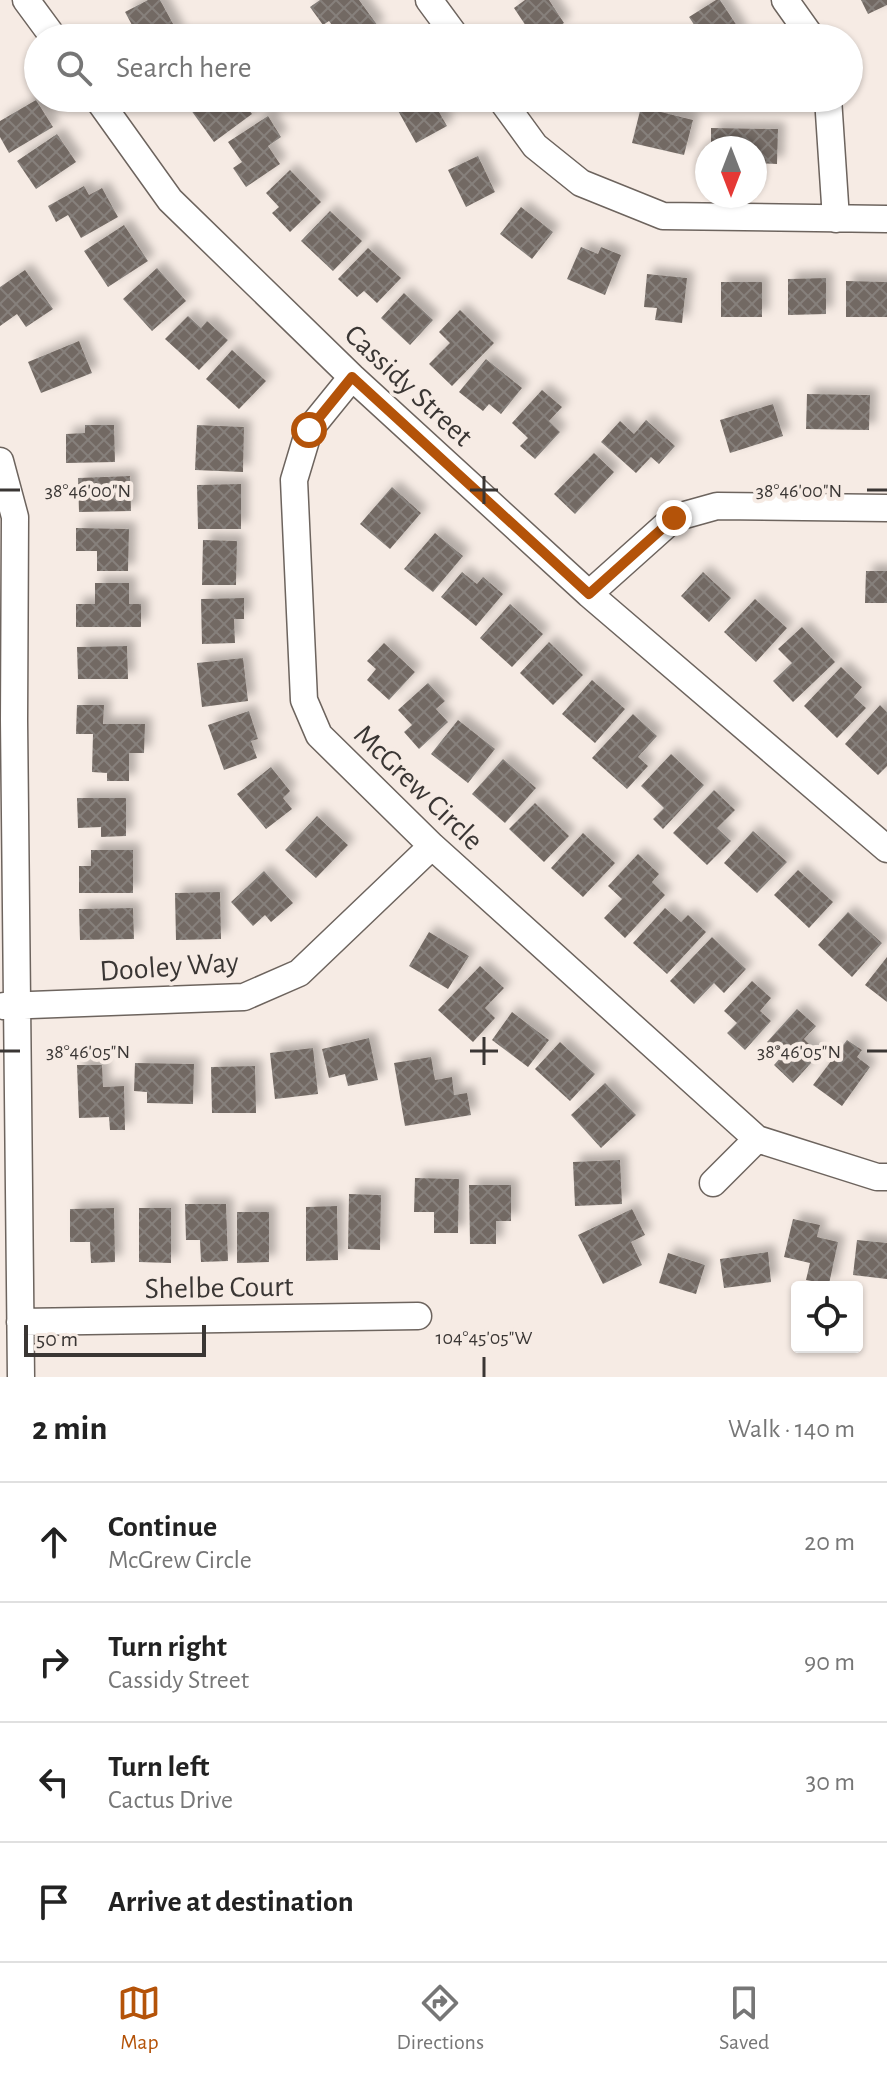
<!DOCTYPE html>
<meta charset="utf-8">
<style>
:root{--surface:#fff;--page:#f6f6f6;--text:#222;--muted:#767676;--line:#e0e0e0;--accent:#b45309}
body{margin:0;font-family:"Alegreya Sans",sans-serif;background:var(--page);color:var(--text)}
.controls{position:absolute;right:24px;bottom:24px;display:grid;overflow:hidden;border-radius:8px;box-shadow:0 2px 6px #0004}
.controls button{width:72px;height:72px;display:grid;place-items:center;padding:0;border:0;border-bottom:2px solid var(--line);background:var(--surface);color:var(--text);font:40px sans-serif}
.compass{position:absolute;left:695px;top:136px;width:72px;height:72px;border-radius:50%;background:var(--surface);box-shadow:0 2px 6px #0004;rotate:180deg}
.scale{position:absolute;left:24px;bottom:20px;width:182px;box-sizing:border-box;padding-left:8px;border:4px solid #3a3634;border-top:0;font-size:22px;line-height:28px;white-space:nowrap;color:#3a3634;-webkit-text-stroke:6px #f6ebe4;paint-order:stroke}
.stop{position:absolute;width:24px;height:24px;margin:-18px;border:6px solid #b45309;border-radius:50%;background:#fff}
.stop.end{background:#b45309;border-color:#fff;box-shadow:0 2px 8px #0008}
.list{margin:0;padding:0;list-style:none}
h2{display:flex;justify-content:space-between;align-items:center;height:104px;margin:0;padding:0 32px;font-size:34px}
h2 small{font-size:26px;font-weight:400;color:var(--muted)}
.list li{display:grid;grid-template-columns:52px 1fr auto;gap:24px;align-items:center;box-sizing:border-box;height:120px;padding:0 32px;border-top:2px solid var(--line)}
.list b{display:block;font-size:30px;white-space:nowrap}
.list p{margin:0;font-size:26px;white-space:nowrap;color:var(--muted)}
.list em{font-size:26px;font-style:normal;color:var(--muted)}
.icon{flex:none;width:44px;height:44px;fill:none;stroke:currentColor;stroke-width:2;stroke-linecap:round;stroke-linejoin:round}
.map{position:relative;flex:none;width:887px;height:1377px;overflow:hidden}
.search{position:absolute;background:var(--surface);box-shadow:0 2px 6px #0004;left:24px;right:24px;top:24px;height:88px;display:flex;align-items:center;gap:20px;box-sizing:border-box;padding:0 28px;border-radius:44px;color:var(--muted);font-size:30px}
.sheet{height:584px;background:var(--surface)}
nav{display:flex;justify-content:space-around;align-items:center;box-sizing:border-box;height:112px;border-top:2px solid var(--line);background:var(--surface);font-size:22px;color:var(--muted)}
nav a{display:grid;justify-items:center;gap:4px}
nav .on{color:var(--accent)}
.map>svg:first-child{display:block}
.building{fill:url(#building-cross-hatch);filter:url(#shadow)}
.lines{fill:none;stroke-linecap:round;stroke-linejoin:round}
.minor-casing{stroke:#6d645e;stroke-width:29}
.minor{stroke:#fff;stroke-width:26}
.route{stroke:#b45309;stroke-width:10}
.ticks{fill:none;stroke:#3a3634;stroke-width:3}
.labels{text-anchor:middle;stroke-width:8;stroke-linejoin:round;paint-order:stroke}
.street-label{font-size:30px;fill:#3a3634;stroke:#f6ebe4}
.ticks-label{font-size:20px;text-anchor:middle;fill:#3a3634;stroke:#f6ebe4;stroke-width:8;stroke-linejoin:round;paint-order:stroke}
</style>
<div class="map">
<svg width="887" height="1377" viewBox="0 0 887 1377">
<defs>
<pattern id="building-cross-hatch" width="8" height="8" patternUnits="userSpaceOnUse" patternTransform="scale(2)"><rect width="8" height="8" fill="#726963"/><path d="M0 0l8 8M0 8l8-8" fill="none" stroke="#86807b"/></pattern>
<filter id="shadow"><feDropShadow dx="7" dy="-7" stdDeviation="4" flood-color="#0004"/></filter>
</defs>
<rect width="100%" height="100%" fill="#f6ebe4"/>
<path class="building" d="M 148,0 L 160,0 L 178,33 L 168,38 L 139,38 L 125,12 Z
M 320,0 L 359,0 L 378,26 L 362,38 L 341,38 L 329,21 L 323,25 L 310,7 Z
M 525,0 L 549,0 L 564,23 L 541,38 L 534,38 L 514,8 Z
M 716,0 L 720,0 L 741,32 L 732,38 L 703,38 L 689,17 Z
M 861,0 L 887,0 L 887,5 L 868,14 Z
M 200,98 L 240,98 L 252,114 L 214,142 L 188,106 Z
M 413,98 L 431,98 L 447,126 L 416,143 L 396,107 Z
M 36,100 L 53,127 L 9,153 L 0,137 L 0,121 Z
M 641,107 L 693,120 L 684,155 L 632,143 Z
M 268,116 L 281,137 L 268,146 L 280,164 L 246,187 L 233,168 L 242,162 L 228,142 Z
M 711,128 L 778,129 L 777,164 L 755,163 L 755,148 L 711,148 Z
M 57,134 L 76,162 L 36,189 L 17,161 Z
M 478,156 L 495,192 L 466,207 L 448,170 Z
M 290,170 L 321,202 L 290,232 L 272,213 L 279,207 L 266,193 Z
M 84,186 L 89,195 L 102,188 L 118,217 L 81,238 L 68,215 L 56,222 L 48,206 Z
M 521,207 L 553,232 L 532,259 L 500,234 Z
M 330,211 L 362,241 L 333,271 L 301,241 Z
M 124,225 L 148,261 L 108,287 L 84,251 Z
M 581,247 L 598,254 L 601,247 L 621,255 L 605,295 L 567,279 Z
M 368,248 L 401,278 L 377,303 L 364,291 L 357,297 L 338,279 Z
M 157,268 L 186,301 L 152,331 L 123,299 Z
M 25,270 L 53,309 L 26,327 L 17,314 L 0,326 L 0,287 Z
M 647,274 L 687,278 L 682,323 L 655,320 L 657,308 L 644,307 Z
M 826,278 L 826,314 L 788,315 L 788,279 Z
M 846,281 L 887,282 L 887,317 L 846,317 Z
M 721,282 L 762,282 L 762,317 L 721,317 Z
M 404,293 L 433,320 L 410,345 L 381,318 Z
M 460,310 L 494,343 L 452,386 L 429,364 L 450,343 L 439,332 Z
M 188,316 L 201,328 L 207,321 L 228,340 L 199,370 L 165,339 Z
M 79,341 L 92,373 L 41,393 L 28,362 Z
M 232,350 L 266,381 L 239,409 L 206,379 Z
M 486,359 L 522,388 L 501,414 L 489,404 L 483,411 L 459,392 Z
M 542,390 L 562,407 L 549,421 L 560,432 L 535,459 L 520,446 L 528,438 L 512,423 Z
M 807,394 L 870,395 L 869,430 L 806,429 Z
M 773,404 L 783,436 L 730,453 L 720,420 Z
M 646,420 L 675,446 L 659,464 L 651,457 L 636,473 L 601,442 L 620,421 L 634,434 Z
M 85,425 L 114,425 L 115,462 L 66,463 L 66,434 L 85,433 Z
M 197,425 L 244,427 L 243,472 L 195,470 Z
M 594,453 L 614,472 L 575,514 L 554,494 Z
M 130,476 L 131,511 L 79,512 L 78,478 Z
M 241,484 L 241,529 L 198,529 L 197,485 Z
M 392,487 L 421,513 L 390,549 L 360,524 Z
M 76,528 L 129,529 L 128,571 L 97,571 L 97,551 L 76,551 Z
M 435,533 L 463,556 L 433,592 L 404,569 Z
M 203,540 L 237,541 L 236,585 L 202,585 Z
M 866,571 L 887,571 L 887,603 L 865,603 Z
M 462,572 L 477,584 L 483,577 L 503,594 L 476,626 L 441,597 Z
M 703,572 L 731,598 L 709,622 L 681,596 Z
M 95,583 L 129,583 L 129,604 L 141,604 L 141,627 L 76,627 L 76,604 L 95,604 Z
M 244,598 L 244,619 L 234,619 L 235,643 L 202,644 L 201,599 Z
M 755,599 L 787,628 L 756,662 L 724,632 Z
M 510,604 L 543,634 L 512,667 L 480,638 Z
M 802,627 L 835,662 L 793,702 L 773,681 L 792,663 L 778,649 Z
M 549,642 L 583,675 L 553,705 L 520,673 Z
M 384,643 L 415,672 L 389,700 L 367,680 L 376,669 L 367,661 Z
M 127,646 L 128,679 L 78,679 L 77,647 Z
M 243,658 L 248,701 L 202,707 L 197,663 Z
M 841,667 L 862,687 L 854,697 L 866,708 L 837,738 L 804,706 Z
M 592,680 L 625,709 L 595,743 L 562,714 Z
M 428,683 L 445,701 L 436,709 L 448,722 L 419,749 L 404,732 L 412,725 L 398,710 Z
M 77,705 L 104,705 L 103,724 L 145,724 L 144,753 L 129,753 L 129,781 L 107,781 L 107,773 L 92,772 L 93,734 L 76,734 Z
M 880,705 L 887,712 L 887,766 L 878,775 L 845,744 Z
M 249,711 L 258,739 L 251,741 L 257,758 L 224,770 L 208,725 Z
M 633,714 L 657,736 L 638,757 L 648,766 L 627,789 L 592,758 Z
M 458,720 L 495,749 L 468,783 L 431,754 Z
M 671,754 L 704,785 L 663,829 L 653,819 L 664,808 L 641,786 Z
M 503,759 L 536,788 L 505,823 L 472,794 Z
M 271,767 L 290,791 L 283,798 L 292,809 L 266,829 L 237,794 Z
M 714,790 L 735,810 L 717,828 L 731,841 L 707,865 L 673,833 Z
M 77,798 L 126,798 L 126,836 L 101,837 L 101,827 L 78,828 Z
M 535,803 L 569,836 L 544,862 L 509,829 Z
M 317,816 L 348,845 L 316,878 L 285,850 Z
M 753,831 L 787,862 L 757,893 L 724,863 Z
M 583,833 L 615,863 L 583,897 L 551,868 Z
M 91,850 L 133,850 L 133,893 L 79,893 L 79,866 L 91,866 Z
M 638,854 L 659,874 L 652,882 L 665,895 L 625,938 L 604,918 L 622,899 L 608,886 Z
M 798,870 L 833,902 L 809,928 L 774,895 Z
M 264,871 L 293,903 L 271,922 L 265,915 L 253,926 L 231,902 Z
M 220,892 L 221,939 L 176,940 L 175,893 Z
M 133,908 L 134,939 L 80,940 L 79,909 Z
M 665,908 L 681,922 L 688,915 L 706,932 L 667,974 L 633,943 Z
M 848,912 L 882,943 L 852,977 L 818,945 Z
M 429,932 L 469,956 L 448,989 L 409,966 Z
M 712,937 L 746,969 L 724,993 L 714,983 L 694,1004 L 670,981 Z
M 887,957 L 887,1002 L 865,985 Z
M 480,966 L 504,988 L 485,1008 L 495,1018 L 473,1042 L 438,1010 Z
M 752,981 L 771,998 L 760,1011 L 771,1021 L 745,1050 L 727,1033 L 737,1023 L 724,1011 Z
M 797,1009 L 816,1026 L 804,1039 L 819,1054 L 793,1083 L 774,1065 L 782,1056 L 767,1042 Z
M 512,1012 L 549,1040 L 528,1067 L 492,1040 Z
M 369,1038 L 378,1080 L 348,1086 L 345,1074 L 329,1078 L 322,1049 Z
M 847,1040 L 862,1050 L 857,1057 L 870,1067 L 842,1106 L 813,1085 Z
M 560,1042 L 595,1074 L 570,1101 L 535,1069 Z
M 313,1048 L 318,1094 L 275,1099 L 270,1053 Z
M 431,1057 L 435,1080 L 452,1077 L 454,1095 L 467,1093 L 471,1115 L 405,1126 L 394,1063 Z
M 135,1063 L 194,1064 L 193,1104 L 147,1103 L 147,1092 L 134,1091 Z
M 77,1065 L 102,1065 L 103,1087 L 124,1086 L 125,1130 L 110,1130 L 109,1117 L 79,1118 Z
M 255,1066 L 256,1113 L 212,1113 L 211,1067 Z
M 605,1083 L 636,1115 L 601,1148 L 571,1115 Z
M 620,1160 L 622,1204 L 575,1206 L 573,1162 Z
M 415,1178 L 459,1179 L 458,1233 L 434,1233 L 434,1212 L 414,1212 Z
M 469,1185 L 511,1185 L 511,1221 L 496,1221 L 496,1244 L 470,1244 Z
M 349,1194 L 381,1195 L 380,1250 L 348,1249 Z
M 185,1204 L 226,1204 L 228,1261 L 201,1262 L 200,1240 L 186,1240 Z
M 337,1206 L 338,1260 L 306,1261 L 306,1207 Z
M 114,1208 L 115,1262 L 91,1263 L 90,1242 L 70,1242 L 70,1209 Z
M 139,1208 L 171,1208 L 171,1263 L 139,1262 Z
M 632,1209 L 645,1235 L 631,1242 L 642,1265 L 603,1284 L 578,1235 Z
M 237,1212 L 269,1212 L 269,1262 L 237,1263 Z
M 793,1219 L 820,1225 L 817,1237 L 838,1242 L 829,1284 L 806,1280 L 810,1263 L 784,1257 Z
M 857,1240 L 887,1243 L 887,1279 L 853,1275 Z
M 768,1252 L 771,1282 L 724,1288 L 720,1259 Z
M 668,1253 L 705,1265 L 696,1294 L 659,1283 Z"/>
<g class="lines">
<g class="minor-casing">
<path id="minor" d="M 26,0 L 54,38
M 429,0 L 457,38
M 785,0 L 812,38
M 97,98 L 170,200 L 352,377 L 589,594 L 887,849
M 500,98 L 535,146 L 581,183 L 663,216 L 887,219
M 828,98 L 836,219
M 352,377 L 309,430 L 294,480 L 304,700 L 319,735 L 432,846 L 757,1139 L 877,1177 L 887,1177
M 0,461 L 15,517 L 14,720 L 21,1377
M 589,594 L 674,518 L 717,506 L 887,508
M 4,1006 L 244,997 L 299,973 L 432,846
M 713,1183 L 757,1139
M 20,1322 L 418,1316"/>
</g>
<use href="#minor" class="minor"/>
</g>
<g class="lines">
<path class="route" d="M 309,430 L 352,377 L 589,594 L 674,518"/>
</g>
<path class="ticks" d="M 484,476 L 484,504M 0,490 L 20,490M 470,490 L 498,490M 867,490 L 887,490M 484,1037 L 484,1065M 0,1051 L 20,1051M 470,1051 L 498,1051M 867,1051 L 887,1051M 484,1357 L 484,1377"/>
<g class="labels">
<g class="street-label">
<text transform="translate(409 385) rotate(43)" y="10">Cassidy Street</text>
<text transform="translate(419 787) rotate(44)" y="10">McGrew Circle</text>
<text transform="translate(169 966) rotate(-4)" y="10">Dooley Way</text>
<text transform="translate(219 1287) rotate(-1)" y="10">Shelbe Court</text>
</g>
</g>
<g class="ticks-label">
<text x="799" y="497">38°46'00"N</text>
<text x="88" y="497">38°46'00"N</text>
<text x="88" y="1058">38°46'05"N</text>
<text x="799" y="1058">38°46'05"N</text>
<text x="484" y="1344">104°45'05"W</text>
</g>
</svg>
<div class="controls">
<button><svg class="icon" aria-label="locate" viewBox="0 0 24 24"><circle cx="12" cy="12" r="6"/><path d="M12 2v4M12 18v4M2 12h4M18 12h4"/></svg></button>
</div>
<svg class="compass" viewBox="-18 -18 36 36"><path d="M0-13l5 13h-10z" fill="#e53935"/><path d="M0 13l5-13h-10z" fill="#767676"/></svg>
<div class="scale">50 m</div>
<div class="stop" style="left:309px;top:430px"></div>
<div class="stop end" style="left:674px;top:518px"></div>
<div class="search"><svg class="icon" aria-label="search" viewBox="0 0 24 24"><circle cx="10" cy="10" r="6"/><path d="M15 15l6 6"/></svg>Search here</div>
</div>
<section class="sheet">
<h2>2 min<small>Walk · 140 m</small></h2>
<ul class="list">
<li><svg class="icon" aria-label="ahead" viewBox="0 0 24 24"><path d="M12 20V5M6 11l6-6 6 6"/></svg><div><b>Continue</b><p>McGrew Circle</p></div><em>20 m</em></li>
<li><svg class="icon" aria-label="right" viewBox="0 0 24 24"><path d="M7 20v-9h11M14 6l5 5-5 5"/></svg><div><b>Turn right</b><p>Cassidy Street</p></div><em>90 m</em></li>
<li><svg class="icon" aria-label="left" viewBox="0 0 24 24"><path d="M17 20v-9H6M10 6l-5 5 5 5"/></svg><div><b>Turn left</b><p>Cactus Drive</p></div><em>30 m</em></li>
<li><svg class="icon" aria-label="arrive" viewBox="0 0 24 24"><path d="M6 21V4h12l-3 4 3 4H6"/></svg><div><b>Arrive at destination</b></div></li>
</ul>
</section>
<nav>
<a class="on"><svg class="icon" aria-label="map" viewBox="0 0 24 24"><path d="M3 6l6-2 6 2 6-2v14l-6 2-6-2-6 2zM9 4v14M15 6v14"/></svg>Map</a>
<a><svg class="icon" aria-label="directions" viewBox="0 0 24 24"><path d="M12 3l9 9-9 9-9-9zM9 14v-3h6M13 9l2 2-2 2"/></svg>Directions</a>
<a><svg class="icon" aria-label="saved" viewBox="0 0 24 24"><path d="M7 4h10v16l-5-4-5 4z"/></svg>Saved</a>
</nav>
